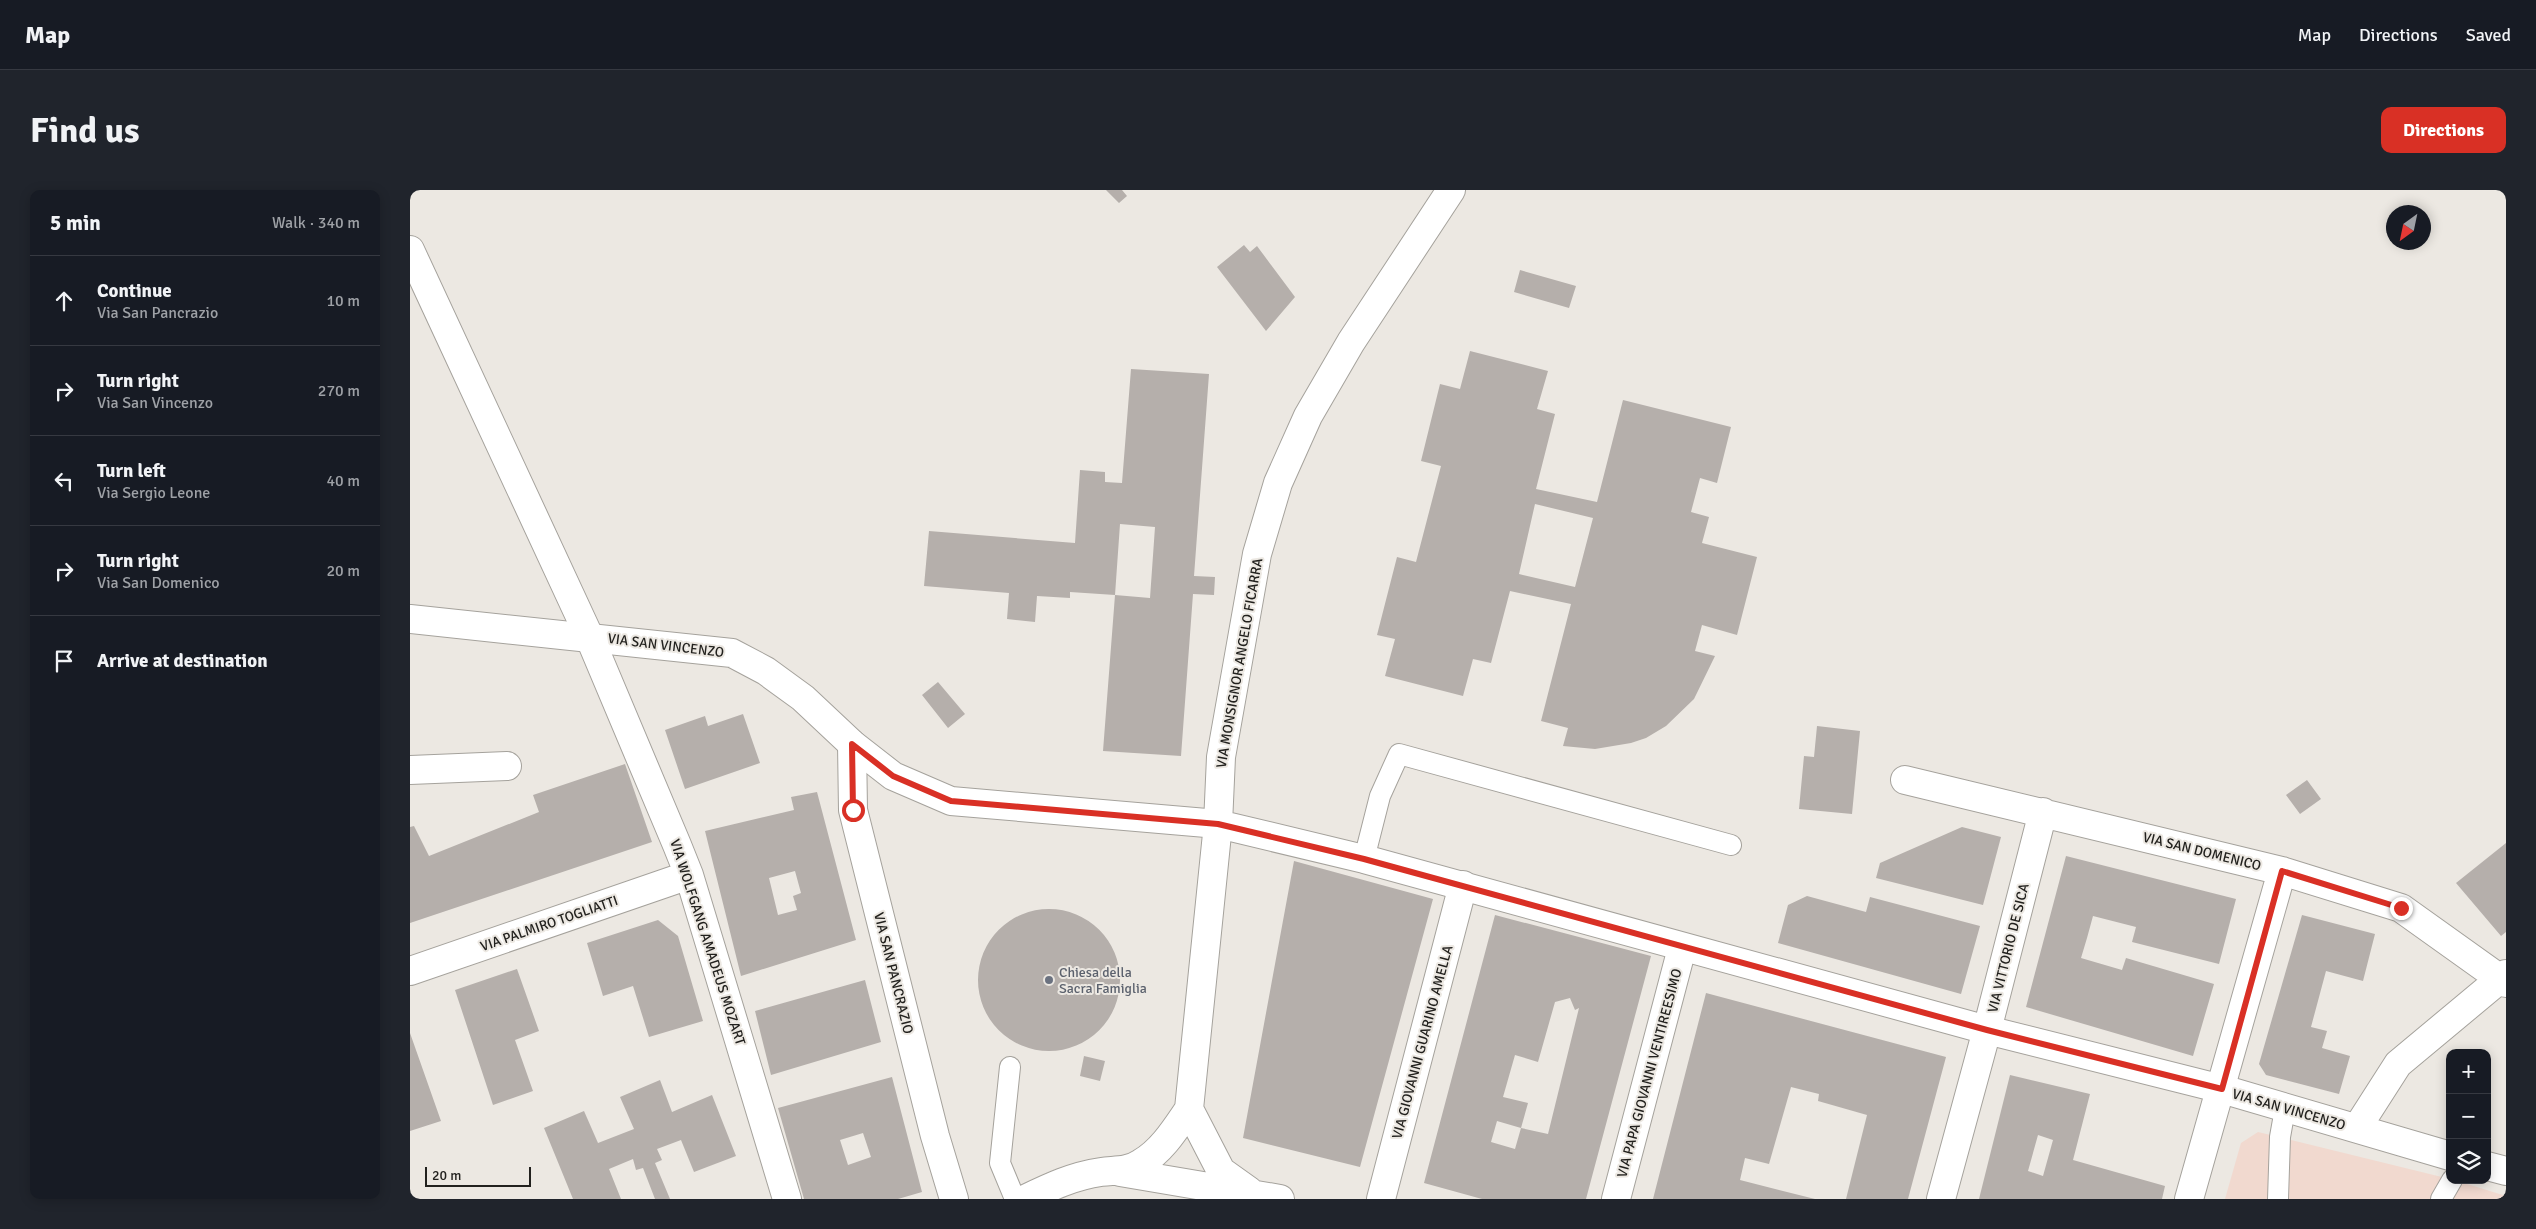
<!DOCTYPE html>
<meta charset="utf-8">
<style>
:root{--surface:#171b24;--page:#20242c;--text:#f1f3f6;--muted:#9ea1a6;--line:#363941;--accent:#d93025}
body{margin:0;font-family:Signika,sans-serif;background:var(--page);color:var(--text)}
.controls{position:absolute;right:15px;bottom:15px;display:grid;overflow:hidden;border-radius:10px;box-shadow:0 2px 12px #0003}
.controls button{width:45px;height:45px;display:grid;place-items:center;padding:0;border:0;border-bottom:1px solid var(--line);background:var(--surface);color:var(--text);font:25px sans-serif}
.compass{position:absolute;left:1976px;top:15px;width:45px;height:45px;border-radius:50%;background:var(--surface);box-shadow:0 2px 12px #0003;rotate:213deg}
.scale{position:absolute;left:15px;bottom:12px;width:106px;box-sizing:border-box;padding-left:5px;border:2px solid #22211e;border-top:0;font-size:14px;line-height:18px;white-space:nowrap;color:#22211e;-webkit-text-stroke:4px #ece8e2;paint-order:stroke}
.stop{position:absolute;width:15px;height:15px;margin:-11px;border:4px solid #d93025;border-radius:50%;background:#fff}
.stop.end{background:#d93025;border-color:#fff;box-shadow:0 1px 5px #0008}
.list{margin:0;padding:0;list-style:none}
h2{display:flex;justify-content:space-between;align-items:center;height:65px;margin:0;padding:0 20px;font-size:21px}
h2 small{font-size:16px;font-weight:400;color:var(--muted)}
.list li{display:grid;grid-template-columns:32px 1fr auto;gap:15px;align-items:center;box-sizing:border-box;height:90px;padding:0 20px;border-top:1px solid var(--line)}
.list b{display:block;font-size:19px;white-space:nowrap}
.list p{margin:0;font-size:16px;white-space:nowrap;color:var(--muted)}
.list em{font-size:16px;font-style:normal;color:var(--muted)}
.icon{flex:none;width:28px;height:28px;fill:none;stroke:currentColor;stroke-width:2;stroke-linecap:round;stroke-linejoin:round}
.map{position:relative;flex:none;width:2096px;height:1009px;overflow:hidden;border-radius:10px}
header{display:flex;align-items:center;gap:30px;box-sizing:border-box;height:70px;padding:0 25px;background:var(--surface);border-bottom:1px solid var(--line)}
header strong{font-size:24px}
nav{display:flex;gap:28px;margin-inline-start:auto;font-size:18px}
.intro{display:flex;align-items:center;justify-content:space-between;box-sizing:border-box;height:120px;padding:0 30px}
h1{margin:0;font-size:35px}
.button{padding:12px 22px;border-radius:10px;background:var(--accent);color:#fff;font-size:18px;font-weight:700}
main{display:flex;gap:30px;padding:0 30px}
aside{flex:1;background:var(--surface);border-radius:10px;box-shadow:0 2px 12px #0003}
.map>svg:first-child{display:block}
.commercial{fill:#f1d9cf}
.building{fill:#b5afab;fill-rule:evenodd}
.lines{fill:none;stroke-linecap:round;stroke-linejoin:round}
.service-casing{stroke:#a5a29c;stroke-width:22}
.minor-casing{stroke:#a5a29c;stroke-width:30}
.tertiary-casing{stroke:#a5a29c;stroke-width:30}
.secondary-casing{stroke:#a5a29c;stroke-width:30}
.service{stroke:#fff;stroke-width:20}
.minor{stroke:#fff;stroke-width:28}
.tertiary{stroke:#fff;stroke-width:28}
.secondary{stroke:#fff;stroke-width:28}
.route{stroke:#d93025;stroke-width:6}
.worship-dot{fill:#6b7280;stroke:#ece8e2;stroke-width:2}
.labels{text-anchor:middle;stroke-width:4;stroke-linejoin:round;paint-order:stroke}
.street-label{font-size:14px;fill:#22211e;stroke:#ece8e2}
.worship-label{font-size:14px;fill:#5b616d;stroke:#ece8e2;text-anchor:start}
</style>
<header>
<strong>Map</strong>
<nav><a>Map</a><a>Directions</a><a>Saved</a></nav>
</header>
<div class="intro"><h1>Find us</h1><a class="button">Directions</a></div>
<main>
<aside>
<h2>5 min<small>Walk · 340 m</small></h2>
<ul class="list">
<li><svg class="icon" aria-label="ahead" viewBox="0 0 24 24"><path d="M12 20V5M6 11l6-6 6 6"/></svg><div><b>Continue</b><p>Via San Pancrazio</p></div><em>10 m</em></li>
<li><svg class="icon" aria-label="right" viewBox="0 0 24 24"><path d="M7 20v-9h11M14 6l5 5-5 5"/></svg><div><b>Turn right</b><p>Via San Vincenzo</p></div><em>270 m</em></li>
<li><svg class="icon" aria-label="left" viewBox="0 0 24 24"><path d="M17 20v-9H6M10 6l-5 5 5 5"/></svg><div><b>Turn left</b><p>Via Sergio Leone</p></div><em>40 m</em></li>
<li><svg class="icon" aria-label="right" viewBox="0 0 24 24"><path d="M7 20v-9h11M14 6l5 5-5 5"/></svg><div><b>Turn right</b><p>Via San Domenico</p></div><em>20 m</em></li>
<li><svg class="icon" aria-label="arrive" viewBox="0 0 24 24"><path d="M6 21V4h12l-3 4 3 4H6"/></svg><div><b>Arrive at destination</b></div></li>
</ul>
</aside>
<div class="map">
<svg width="2096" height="1009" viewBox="0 0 2096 1009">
<rect width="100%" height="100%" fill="#ece8e2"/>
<path class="commercial" d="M 1848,942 L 2044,990 L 2096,1006 L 2096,1009 L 1815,1009 L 1831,953 Z"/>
<path class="building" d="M 696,0 L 712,0 L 717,6 L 709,13 Z
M 834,55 L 840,62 L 847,56 L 885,107 L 856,141 L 807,77 Z
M 1110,80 L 1166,96 L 1159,118 L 1104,102 Z
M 1060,161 L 1138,181 L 1127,219 L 1145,224 L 1126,299 L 1187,312 L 1213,210 L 1321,237 L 1307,293 L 1290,288 L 1281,322 L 1299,327 L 1292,353 L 1347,367 L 1327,445 L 1292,435 L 1285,461 L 1305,466 L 1284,509 L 1256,536 L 1236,548 L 1221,553 L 1185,559 L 1153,556 L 1158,538 L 1131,531 L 1161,414 L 1100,401 L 1081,473 L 1063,469 L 1053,506 L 975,486 L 985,449 L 967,445 L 987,367 L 1006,372 L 1031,276 L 1011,271 L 1030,194 L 1050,199 ZM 1125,314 L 1183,328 L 1165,397 L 1109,384 Z
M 721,179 L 799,184 L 784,386 L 805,387 L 804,405 L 783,404 L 771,566 L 693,561 L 705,405 L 740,408 L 745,337 L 710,334 L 705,405 L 660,402 L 660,408 L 627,406 L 625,432 L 597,429 L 599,403 L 514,396 L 519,341 L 665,353 L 670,280 L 695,282 L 695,292 L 712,293 Z
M 528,492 L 555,524 L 538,538 L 512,505 Z
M 333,524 L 350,573 L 275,599 L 255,540 L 295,526 L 298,536 Z
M 1407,536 L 1450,541 L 1442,624 L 1389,619 L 1394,566 L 1404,567 Z
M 215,574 L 242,652 L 0,733 L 0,637 L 4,636 L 19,666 L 129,622 L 123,605 Z
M 1897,590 L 1911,609 L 1890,624 L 1876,605 Z
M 407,602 L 446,750 L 331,786 L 295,641 L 384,620 L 381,607 ZM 385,681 L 391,703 L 383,706 L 387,720 L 368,725 L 359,688 Z
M 1552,637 L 1591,647 L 1573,715 L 1466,688 L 1470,673 Z
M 2096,653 L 2096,742 L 2091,746 L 2046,693 Z
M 1656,666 L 1826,709 L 1809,774 L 1722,752 L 1726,737 L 1683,726 L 1677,748 L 1671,768 L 1712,780 L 1716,768 L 1804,794 L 1783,866 L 1616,817 Z
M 884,671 L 1023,709 L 950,977 L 833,948 Z
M 1397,706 L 1456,722 L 1460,707 L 1570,736 L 1551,804 L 1368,753 L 1378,715 Z
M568 790a71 71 0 1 1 142 0a71 71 0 1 1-142 0Z
M 1085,725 L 1241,766 L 1176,1009 L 1072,1009 L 1014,993 ZM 1160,808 L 1165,820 L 1169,818 L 1138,944 L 1111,938 L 1118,913 L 1093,907 L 1105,865 L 1128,872 L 1145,812 ZM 1087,931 L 1111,938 L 1105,959 L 1081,952 Z
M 1892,725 L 1965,744 L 1953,791 L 1916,781 L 1901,837 L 1917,841 L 1912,858 L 1940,866 L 1929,904 L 1856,885 L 1849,874 Z
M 248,730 L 268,746 L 293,831 L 239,847 L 223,796 L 193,806 L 177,753 Z
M 107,779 L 129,841 L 105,850 L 123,901 L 83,915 L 45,800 Z
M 455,790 L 471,852 L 361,885 L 345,821 Z
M 1296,803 L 1536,867 L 1498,1009 L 1436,1009 L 1457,925 L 1408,911 L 1409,904 L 1381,897 L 1359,974 L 1335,968 L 1330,990 L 1405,1009 L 1243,1009 Z
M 0,843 L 31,931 L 0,941 Z
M 674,866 L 695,871 L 690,891 L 670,886 Z
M 1600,885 L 1680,904 L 1663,970 L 1755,996 L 1752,1009 L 1569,1009 ZM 1628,945 L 1643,950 L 1633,986 L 1618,981 Z
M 482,887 L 512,1002 L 488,1009 L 394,1009 L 368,918 ZM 453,943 L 461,967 L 438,975 L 430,950 Z
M 250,890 L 262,922 L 302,905 L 326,966 L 284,982 L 271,950 L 247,959 L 252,970 L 245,973 L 260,1009 L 245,1009 L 233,978 L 226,980 L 223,969 L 199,979 L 211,1009 L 163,1009 L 134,938 L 174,921 L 188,953 L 224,939 L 210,907 Z"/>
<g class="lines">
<g class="service-casing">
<path id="service" d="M 954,669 L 970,606 L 989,564 L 1321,655
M 600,877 L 590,973 L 605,1009
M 1868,1009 L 1870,947 L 1875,919
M 2031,1009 L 2042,990"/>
</g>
<g class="minor-casing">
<path id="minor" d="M 0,60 L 179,446 L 267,655 L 279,685 L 377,1009
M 442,554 L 443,620 L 525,946 L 544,1009
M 0,580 L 97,576
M 1495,590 L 1872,681 L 1991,718 L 2096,793
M 0,781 L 279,685
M 1577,840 L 1633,622
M 1947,938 L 1988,874 L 2096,784
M 971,1009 L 1053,695
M 1206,1009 L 1272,758
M 1779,1009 L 1872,681"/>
</g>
<g class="tertiary-casing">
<path id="tertiary" d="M 779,919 L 811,981 L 839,1001
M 710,982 L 870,1009
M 615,1009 C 640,997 663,986 691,982 C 706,980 717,982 731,973 C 752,961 766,938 779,919 L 808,634
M 1531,1009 L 1577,840"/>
</g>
<g class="secondary-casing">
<path id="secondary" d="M 0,429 L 322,463 L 356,481 L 393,508 L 442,554 L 483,586 L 541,611 L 808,634 L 954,669 L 1577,840 L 1812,899 L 2040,966
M 808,634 L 811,567 L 847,364 L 868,293 L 898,226 L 941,152 L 1041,0
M 2077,976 L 2096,981"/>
</g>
<use href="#service" class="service"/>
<use href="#minor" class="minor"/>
<use href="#tertiary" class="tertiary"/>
<use href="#secondary" class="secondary"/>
</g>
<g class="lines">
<path class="route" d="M 443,620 L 442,554 L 483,586 L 541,611 L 808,634 L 954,669 L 1577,840 L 1812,899 L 1872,681 L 1991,718"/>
</g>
<circle class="worship-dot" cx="639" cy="790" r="5"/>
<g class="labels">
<g class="street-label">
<text transform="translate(256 455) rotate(7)" y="5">VIA SAN VINCENZO</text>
<text transform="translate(829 473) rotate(-80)" y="5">VIA MONSIGNOR ANGELO FICARRA</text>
<text transform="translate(1792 661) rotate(14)" y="5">VIA SAN DOMENICO</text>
<text transform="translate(139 733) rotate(-19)" y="5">VIA PALMIRO TOGLIATTI</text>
<text transform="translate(298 752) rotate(72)" y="5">VIA WOLFGANG AMADEUS MOZART</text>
<text transform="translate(1598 758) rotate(-76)" y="5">VIA VITTORIO DE SICA</text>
<text transform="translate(484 783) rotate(76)" y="5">VIA SAN PANCRAZIO</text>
<text transform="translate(1012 852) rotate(-75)" y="5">VIA GIOVANNI GUARINO AMELLA</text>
<text transform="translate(1239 883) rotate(-75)" y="5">VIA PAPA GIOVANNI VENTIREESIMO</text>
<text transform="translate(1879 919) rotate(16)" y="5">VIA SAN VINCENZO</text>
</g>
<g class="worship-label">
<text x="649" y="787">Chiesa della<tspan x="649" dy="16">Sacra Famiglia</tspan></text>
</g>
</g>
</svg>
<div class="controls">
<button>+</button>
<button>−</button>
<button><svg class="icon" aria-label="layers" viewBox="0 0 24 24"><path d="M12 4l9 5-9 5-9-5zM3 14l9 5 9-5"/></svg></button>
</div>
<svg class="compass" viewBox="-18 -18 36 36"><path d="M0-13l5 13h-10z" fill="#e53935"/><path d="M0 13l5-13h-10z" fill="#9ea1a6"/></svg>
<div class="scale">20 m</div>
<div class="stop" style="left:443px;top:620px"></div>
<div class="stop end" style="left:1991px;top:718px"></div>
</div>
</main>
